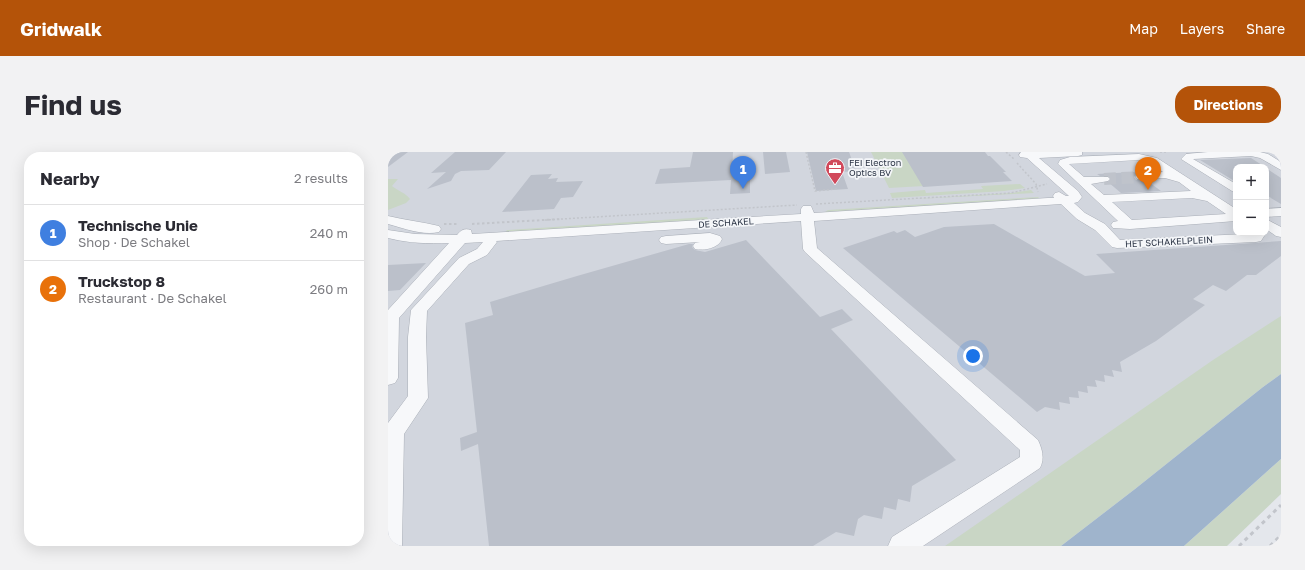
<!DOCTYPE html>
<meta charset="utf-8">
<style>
:root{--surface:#fff;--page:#f2f2f3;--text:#2b2b33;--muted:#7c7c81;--line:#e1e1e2;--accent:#b45309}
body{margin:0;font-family:"Golos Text",sans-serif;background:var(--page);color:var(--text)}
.controls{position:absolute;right:12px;top:12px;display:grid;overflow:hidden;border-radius:8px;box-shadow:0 4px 16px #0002}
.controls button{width:36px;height:36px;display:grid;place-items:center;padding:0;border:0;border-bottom:1px solid var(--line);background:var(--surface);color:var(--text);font:20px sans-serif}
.you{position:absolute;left:585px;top:204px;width:14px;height:14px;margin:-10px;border:3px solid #fff;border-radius:50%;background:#1a73e8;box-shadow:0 0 0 6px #1a73e833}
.badge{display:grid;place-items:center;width:26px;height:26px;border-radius:50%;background:var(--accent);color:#fff;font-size:13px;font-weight:700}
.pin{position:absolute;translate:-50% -33px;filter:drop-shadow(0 1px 2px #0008)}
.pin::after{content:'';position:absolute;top:21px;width:14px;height:12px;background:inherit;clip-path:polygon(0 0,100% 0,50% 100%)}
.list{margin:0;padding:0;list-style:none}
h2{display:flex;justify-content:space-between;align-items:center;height:52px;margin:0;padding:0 16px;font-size:17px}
h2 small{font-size:13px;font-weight:400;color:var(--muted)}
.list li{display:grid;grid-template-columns:26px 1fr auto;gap:12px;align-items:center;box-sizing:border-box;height:56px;padding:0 16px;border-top:1px solid var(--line)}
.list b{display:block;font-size:15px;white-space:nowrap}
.list p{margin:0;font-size:13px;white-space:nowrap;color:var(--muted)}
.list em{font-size:13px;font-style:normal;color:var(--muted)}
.map{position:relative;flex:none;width:893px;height:394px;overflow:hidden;border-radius:16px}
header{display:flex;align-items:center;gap:24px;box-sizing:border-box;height:56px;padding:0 20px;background:var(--accent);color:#fff}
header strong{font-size:19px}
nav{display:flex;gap:22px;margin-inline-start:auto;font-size:14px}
.intro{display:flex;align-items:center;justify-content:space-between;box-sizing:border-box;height:96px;padding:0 24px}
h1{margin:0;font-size:28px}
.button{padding:10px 18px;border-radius:16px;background:var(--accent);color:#fff;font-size:14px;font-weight:700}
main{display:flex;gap:24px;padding:0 24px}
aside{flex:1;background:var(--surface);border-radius:16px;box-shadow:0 4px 16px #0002}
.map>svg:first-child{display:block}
.built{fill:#d2d6de;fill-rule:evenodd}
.green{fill:#c9d6c5}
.water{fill:#9fb4cc}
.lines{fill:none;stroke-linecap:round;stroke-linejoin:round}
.stream{stroke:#9fb4cc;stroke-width:2.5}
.building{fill:#bbc0ca}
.minor-tunnel{stroke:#bfc3cb;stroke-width:12;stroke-dasharray:12 5.5;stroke-linecap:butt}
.minor-casing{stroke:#a9aeb7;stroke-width:1}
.path-far2{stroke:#c2c5cb;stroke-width:1.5;stroke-dasharray:2 2;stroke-linecap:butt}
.path-far1{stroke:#c2c5cb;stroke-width:2;stroke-dasharray:2.5 2.5;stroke-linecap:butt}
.path{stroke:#c2c5cb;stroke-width:3;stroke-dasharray:4 4;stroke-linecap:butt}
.minor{fill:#f7f8fa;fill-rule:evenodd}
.labels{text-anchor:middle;stroke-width:3.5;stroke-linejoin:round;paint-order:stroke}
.far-poi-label{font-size:9px;fill:#2b3445;stroke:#f4f6f9;text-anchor:start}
.far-street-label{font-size:9px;fill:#2b3445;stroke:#f4f6f9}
</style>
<header>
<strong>Gridwalk</strong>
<nav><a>Map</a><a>Layers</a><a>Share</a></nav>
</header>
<div class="intro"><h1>Find us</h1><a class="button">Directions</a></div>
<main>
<aside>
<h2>Nearby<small>2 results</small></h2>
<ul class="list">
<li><span class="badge" style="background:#3f7fe0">1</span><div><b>Technische Unie</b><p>Shop · De Schakel</p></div><em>240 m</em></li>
<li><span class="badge" style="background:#e8710a">2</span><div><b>Truckstop 8</b><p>Restaurant · De Schakel</p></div><em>260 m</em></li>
</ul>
</aside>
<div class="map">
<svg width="893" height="394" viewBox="0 0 893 394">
<rect width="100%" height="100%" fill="#e4e7ec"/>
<path class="built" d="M 0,0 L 887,0 L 893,3 L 893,166 L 565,394 L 0,394 ZM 848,15 L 878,15 L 878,81 L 848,81 Z"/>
<path class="green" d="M 483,0 L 515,0 L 536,34 L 501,36 Z
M 0,27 L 10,27 L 4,34 C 10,39 18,41 22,47 L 18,51 L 0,58 Z
M 632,32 L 637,36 L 616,39 L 504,46 L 502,41 L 537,38 L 538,41 L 595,37 L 593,34 Z
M 643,38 L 646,41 L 509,48 L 623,41 Z
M 650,45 L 653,48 L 437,60 L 440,58 Z
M 319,65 L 321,68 L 116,82 L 119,78 Z
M 893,164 L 893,222 L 875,235 L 747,337 L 673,394 L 557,394 L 825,208 Z
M 893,307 L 893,342 L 839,394 L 796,394 Z"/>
<path class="water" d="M 893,222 L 893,307 L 796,394 L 673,394 L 747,337 L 875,235 Z"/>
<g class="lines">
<path class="stream" d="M 890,0 L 893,2"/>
</g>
<path class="building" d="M 0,0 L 20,0 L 0,15 Z
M 67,0 L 118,0 L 101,18 L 73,19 L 67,22 L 63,29 L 39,37 L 58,20 L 43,21 Z
M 305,0 L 345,0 L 344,23 L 362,22 L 362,41 L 342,42 L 343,28 L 267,32 L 272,17 L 302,15 Z
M 375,0 L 398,0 L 402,20 L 377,22 Z
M 419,0 L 461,0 L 468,19 L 454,20 L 460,37 L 428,39 Z
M 514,0 L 597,0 L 600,4 L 602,4 L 618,20 L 615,20 L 624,29 L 535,35 Z
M 863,6 L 877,15 L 848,15 L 848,30 L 812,8 Z
M 878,16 L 893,26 L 893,52 L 878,43 Z
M 746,20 L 749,22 L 746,25 L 748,28 L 758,28 L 773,39 L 733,41 L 720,30 L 724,27 L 721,24 L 712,24 L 709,22 Z
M 164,22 L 160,27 L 170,26 L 168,30 L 195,29 L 185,45 L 173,46 L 166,57 L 114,60 L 143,23 Z
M 606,72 L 697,124 L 727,121 L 708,102 L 893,89 L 893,104 L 868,123 L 859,123 L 838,139 L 825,133 L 805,147 L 817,153 L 768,189 L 732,210 L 734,220 L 724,218 L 726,225 L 716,223 L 717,230 L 707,228 L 709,235 L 699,234 L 700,241 L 690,239 L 691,246 L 681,245 L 682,252 L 671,250 L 672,258 L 657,255 L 649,260 L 455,96 L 506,79 L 509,81 L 517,78 L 527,85 L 556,75 Z
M 358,88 L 432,165 L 454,157 L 465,168 L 443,177 L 568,308 L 524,334 L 522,350 L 510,347 L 508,358 L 496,355 L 494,367 L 476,363 L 470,367 L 466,384 L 448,380 L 425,394 L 101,394 L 90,292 L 73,299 L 72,286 L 89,280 L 77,171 L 105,163 L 102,150 L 189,124 L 301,92 L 305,92 L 304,95 L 307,98 L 317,100 Z
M 38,111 L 12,138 L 0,139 L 0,113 Z"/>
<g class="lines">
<path class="minor-tunnel" d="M 716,27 L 753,25"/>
<g class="minor-casing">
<path id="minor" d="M 633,0 L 694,0 L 694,3 L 690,4 L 651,6 L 690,39 L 694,45 L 690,50 L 686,51 L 697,61 L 717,72 L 732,88 L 878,81 L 873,89 L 868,90 L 729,96 L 724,95 L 707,78 L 689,67 L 673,52 L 426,69 L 429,96 L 650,288 C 654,297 657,306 652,316 L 535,394 L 500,394 L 504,385 L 632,305 L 632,298 L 417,100 L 415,97 L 413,69 L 108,89 L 109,90 L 99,103 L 81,112 L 39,159 L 38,185 L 40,246 L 16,282 L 14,394 L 0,394 L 0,271 L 20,244 L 20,185 L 23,158 L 71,106 L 89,97 L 95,90 L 77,91 L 11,166 L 10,226 L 7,231 L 0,233 L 0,158 L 61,91 C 40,92 20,91 0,86 L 0,78 L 27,82 L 69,83 C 73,78 76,76 83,78 L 84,82 L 413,62 L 413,57 L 415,54 L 423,54 L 426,61 L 660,46 L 666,46 L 665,44 L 667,41 L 671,40 L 678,44 L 681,44 L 639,6 L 632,5 L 631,3 Z
M 820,0 L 872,0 L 880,2 L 893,10 L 893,18 L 872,6 L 863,4 L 805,7 L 848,32 L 848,40 L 844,39 L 793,7 L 798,2 Z
M 751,2 L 769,6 L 848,57 L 848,69 L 742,77 L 725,76 L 723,73 L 725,70 L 730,69 L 670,12 L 672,8 L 682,5 ZM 751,8 L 762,10 L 775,20 L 749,23 L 747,25 L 749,27 L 777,26 L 791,30 L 803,39 L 716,43 L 703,32 L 720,29 L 722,27 L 720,25 L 696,25 L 681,12 ZM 804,46 L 819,49 L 838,62 L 744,68 L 724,50 Z
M 893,56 L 893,64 L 878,65 L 878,57 Z
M 0,64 C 17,68 34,70 51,74 L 53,77 L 51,80 C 35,84 15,76 0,72 Z
M 878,67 L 893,75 L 893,85 L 888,84 L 878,77 Z
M 322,81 L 332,84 L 334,87 C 331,96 316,99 307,97 L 305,94 L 307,91 L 312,90 L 278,92 L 273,91 L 271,88 L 273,85 L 278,84 Z"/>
</g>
<path class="path-far2" d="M 418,0 L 427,39 L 449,37
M 618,0 L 626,7
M 772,0 L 779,0
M 629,11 L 648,32 L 650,40
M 428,52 L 623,41 L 659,32
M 157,68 L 409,53"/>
<path class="path-far1" d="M 56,72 L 71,72
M 84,72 L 174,67"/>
<path class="path" d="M 851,394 L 893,353
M 882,394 L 893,383"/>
<use href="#minor" class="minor"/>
</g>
<defs>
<g id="office-pin" transform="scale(1)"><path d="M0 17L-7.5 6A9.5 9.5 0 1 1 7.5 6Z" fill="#d1495b" stroke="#f4f6f9"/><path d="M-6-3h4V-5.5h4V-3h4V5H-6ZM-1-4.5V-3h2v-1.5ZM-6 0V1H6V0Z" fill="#fff"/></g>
</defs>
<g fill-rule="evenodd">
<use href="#office-pin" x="447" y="16"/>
</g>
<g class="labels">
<g class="far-poi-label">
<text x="461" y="14">FEI Electron<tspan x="461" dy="10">Optics BV</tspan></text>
</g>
<g class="far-street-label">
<text transform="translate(338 71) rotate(-4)" y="3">DE SCHAKEL</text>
<text transform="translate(781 90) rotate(-3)" y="3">HET SCHAKELPLEIN</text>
</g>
</g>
</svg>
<div class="controls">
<button>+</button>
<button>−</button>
</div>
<div class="you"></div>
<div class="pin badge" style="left:355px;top:37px;background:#3f7fe0">1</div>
<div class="pin badge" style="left:760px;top:38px;background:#e8710a">2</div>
</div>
</main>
